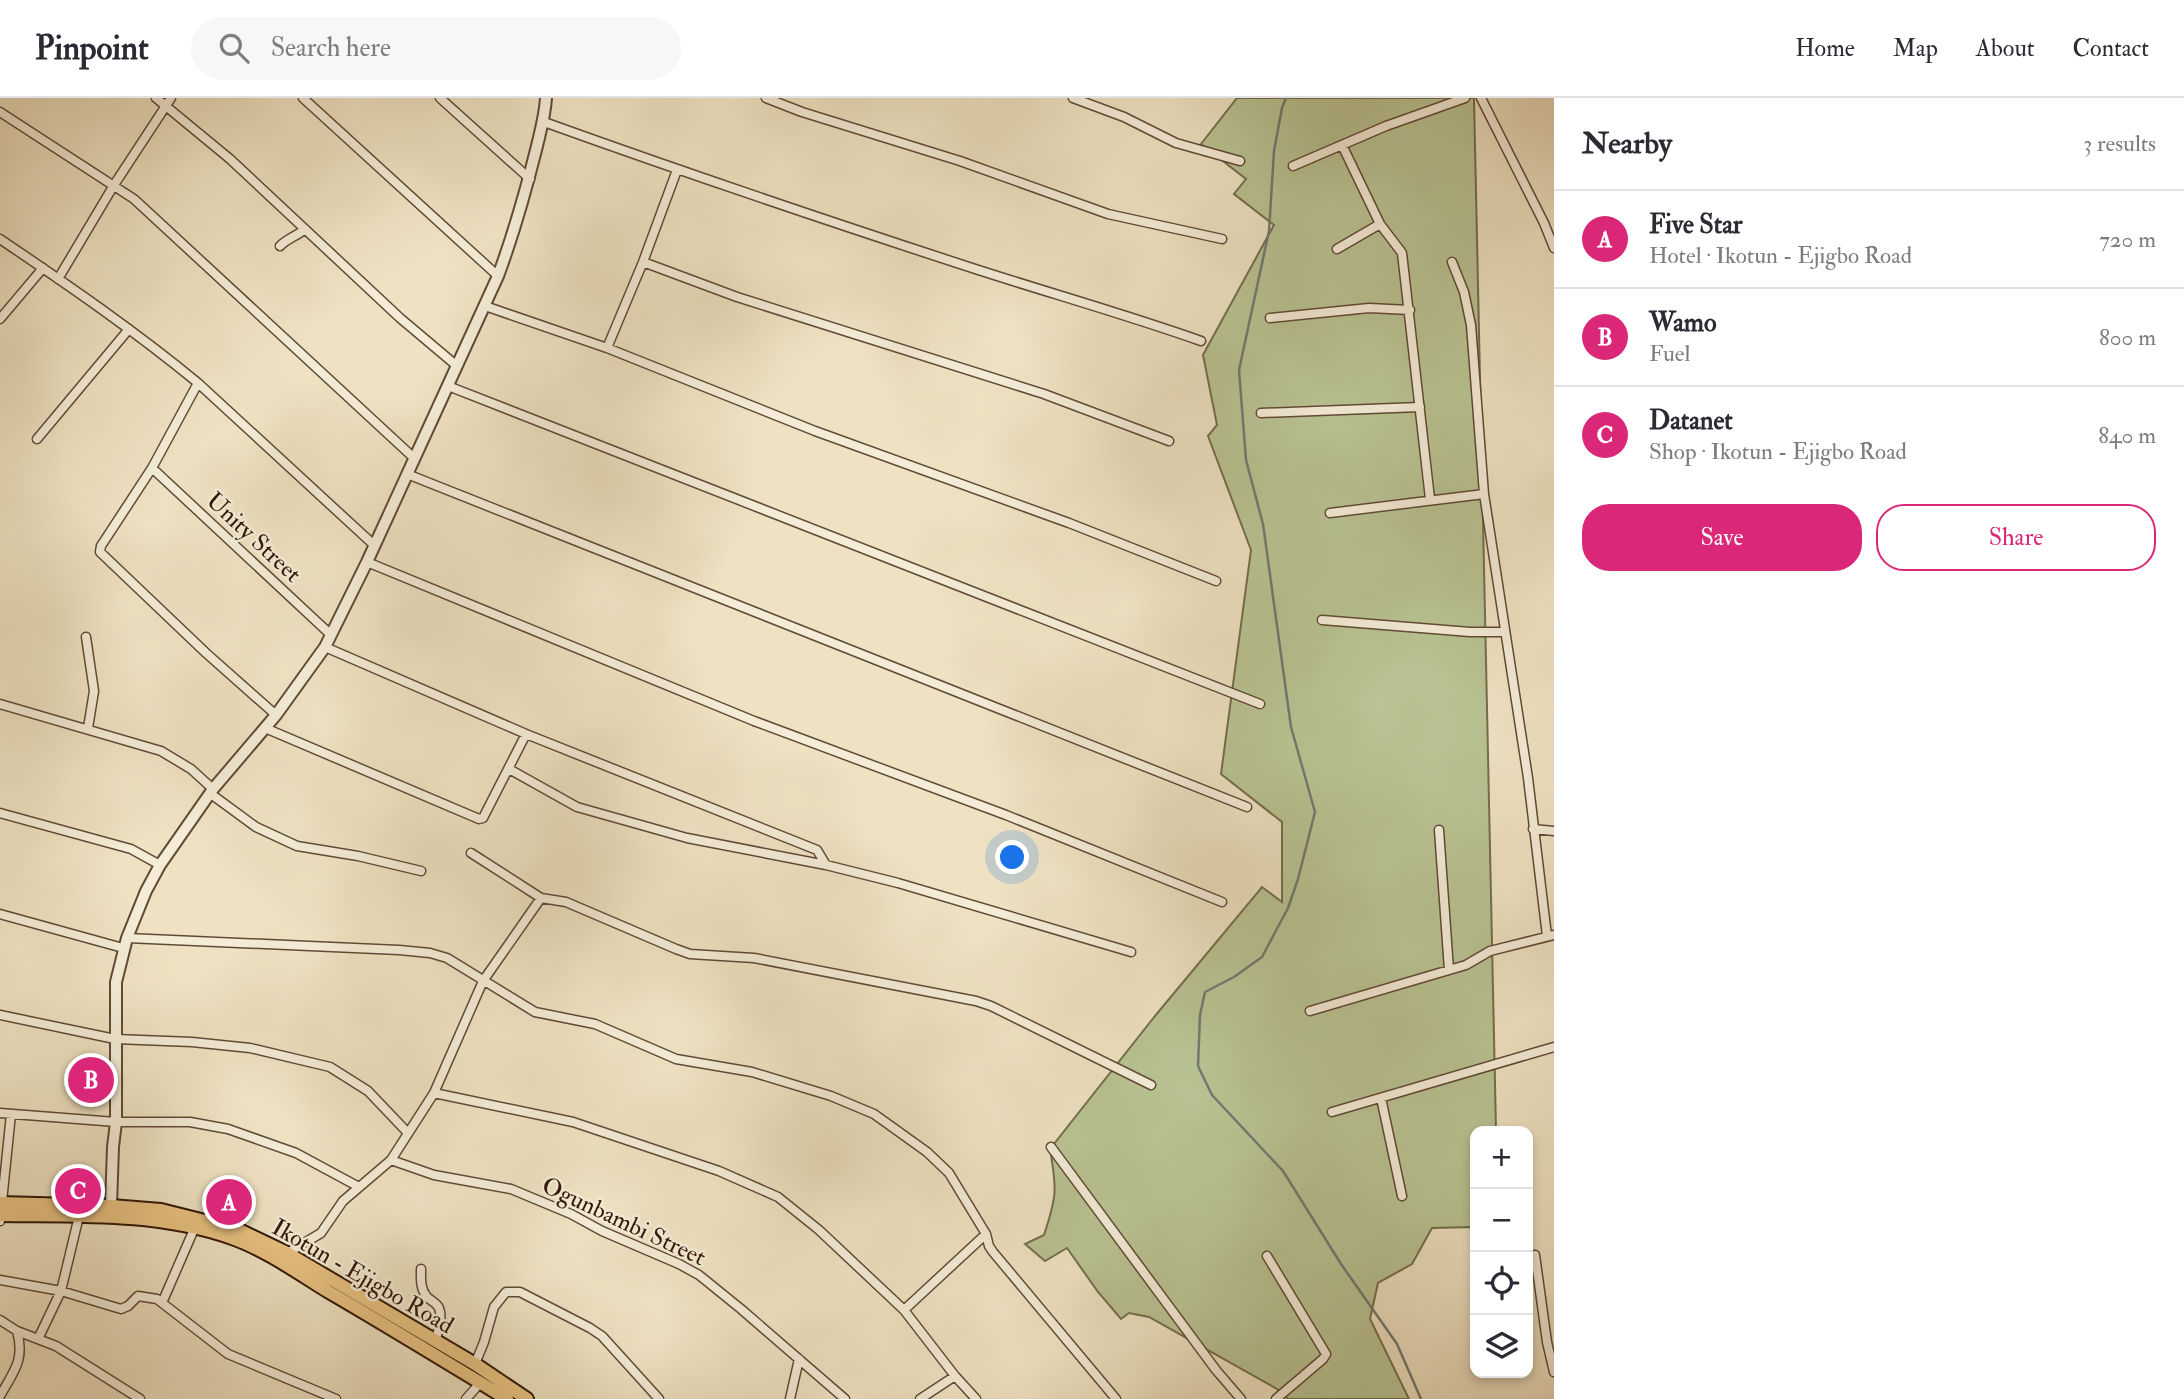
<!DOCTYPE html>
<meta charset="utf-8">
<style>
:root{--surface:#fff;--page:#f7f7f7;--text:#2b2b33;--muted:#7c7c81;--line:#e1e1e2;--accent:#db2777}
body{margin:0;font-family:"IM FELL Double Pica",serif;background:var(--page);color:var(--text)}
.controls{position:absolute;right:21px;bottom:21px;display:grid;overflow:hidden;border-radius:14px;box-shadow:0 4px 10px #0003}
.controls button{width:63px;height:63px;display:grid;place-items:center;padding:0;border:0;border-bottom:2px solid var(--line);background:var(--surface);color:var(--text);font:35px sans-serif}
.you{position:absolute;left:1013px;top:760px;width:24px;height:24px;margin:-18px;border:5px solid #fff;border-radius:50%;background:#1a73e8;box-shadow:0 0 0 10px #1a73e833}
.badge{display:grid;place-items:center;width:46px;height:46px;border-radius:50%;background:var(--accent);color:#fff;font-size:23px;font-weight:700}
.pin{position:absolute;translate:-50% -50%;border:4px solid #fff;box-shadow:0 2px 7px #0006}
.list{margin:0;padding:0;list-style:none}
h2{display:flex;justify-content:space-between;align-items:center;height:91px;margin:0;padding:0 28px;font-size:30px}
h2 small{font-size:23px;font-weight:400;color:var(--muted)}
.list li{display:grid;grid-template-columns:46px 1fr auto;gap:21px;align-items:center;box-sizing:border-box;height:98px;padding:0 28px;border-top:2px solid var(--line)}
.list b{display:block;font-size:26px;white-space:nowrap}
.list p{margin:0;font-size:23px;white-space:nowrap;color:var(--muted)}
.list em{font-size:23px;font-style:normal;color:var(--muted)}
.actions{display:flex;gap:14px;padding:21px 28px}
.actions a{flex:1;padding:16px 0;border:2px solid var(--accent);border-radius:28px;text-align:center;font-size:24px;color:var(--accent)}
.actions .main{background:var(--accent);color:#fff}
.icon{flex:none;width:38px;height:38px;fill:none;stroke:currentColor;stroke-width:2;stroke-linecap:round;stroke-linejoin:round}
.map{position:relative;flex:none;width:1554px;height:1301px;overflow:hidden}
header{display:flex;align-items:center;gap:42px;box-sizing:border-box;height:98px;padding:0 35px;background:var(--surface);border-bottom:2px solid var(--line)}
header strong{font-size:33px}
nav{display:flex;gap:38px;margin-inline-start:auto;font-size:24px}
.search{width:490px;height:63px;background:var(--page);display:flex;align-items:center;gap:18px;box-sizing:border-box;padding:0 24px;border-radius:38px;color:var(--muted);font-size:26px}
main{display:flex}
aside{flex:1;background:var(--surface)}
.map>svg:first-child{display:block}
.green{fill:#b9c393;stroke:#756d4d;stroke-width:2}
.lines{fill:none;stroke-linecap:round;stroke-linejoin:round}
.stream{stroke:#717a72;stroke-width:2.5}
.minor-casing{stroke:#604a36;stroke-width:11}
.tertiary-casing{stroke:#604a36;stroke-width:14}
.primary-casing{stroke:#311707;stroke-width:16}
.minor{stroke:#f4ecd7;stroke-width:8}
.tertiary{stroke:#f4ecd7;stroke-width:10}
.primary{stroke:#e7c181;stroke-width:12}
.labels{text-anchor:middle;stroke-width:5;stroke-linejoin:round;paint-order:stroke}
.street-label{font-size:24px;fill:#311707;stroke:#f4ecd7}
</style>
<header>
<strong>Pinpoint</strong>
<div class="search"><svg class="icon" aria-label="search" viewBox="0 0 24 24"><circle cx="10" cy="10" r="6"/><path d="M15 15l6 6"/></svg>Search here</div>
<nav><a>Home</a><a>Map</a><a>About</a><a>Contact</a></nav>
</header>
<main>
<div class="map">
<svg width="1554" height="1301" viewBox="0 0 1554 1301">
<rect width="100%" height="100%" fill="#eee2c2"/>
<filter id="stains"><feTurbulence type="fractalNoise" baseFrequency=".00286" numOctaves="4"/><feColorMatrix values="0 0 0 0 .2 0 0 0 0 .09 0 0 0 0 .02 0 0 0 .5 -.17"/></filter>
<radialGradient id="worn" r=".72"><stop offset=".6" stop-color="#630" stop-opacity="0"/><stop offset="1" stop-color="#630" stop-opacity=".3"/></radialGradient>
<path class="green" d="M 1237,0 L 1474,0 L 1496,1033 L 1475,1033 L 1475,1138 L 1473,1129 L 1432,1130 L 1412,1166 L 1378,1185 L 1370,1221 L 1409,1301 L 1288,1301 L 1277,1291 L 1149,1219 L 1129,1215 L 1121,1221 L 1098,1194 L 1067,1150 L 1045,1163 L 1025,1146 L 1044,1137 C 1057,1098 1057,1091 1050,1051 L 1155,918 L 1262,789 L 1282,804 L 1282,724 L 1221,676 L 1251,452 L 1208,338 L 1217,327 L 1203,257 L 1274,127 L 1234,96 L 1246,81 L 1201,46 Z"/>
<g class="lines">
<path class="stream" d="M 1286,0 L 1282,10 L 1274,53 L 1269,133 L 1239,272 L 1246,362 L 1263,426 L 1291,629 L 1315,714 L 1298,781 L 1288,810 L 1262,859 L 1234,879 L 1205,894 L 1200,917 L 1198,968 L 1212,997 L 1283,1073 L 1341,1166 L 1397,1246 L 1421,1301"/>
<g class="minor-casing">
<path id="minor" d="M 156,0 L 230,61 L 400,220 L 457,268
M 303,0 L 498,178
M 440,0 L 530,81
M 766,0 L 802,14 L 960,63 L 1108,116 L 1222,141
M 1073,0 L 1124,19 L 1176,45 L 1240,63
M 1481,0 L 1544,125 L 1554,150
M 0,14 L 134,101 L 414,360
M 544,24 C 683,74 822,121 963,167 C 1042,193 1122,215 1201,243
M 1342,47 L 1380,126 L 1402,155 L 1430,401
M 1293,68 L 1386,28 L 1465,0
M 0,141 C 68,187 135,233 198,285 L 374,447
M 280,148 C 288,140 297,138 305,131
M 1337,151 L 1380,126
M 643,164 L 737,199 L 1044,296 L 1169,343
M 1452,164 L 1464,194 L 1471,227 L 1484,396 L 1528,680 L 1547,838
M 58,181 L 114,87 L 171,0
M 485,208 L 607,250 L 815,333 L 1069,425 L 1216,483
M 1270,220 L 1369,210 L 1410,212
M 0,221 L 43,170
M 607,250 L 643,164 L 677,72
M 198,285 L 152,370 L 101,448 L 100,454 L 206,555 L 276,617
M 448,288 L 1260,606
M 1261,315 L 1420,309
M 37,341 L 129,231
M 152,370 L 330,536
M 407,376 L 1247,709
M 1330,415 L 1484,396
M 367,464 L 754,623 L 1006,717 L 1222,804
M 1322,522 L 1470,534 L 1504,534
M 86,539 L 94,593 L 88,630
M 325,549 L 526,636 L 817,752 L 826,767
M 0,606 L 161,653 L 191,671 L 213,691
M 265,630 L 479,721 L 483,720 L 526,636
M 509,671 L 577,709 L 687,740 L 826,767 L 898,785 L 1131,854
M 211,696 L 256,729 L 297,748 L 358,758 L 421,773
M 0,715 L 131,751 L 160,767
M 1533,731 L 1554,733
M 1439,732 L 1449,872
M 471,755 L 541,800 L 566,804 L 676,851 L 690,856 L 754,860 L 976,903 L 991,908 L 1151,987
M 0,816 L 123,850
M 127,840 L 399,852 L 430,855 L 447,860 L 535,914 L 595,926 L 676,961 L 752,974 L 831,998 L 874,1016 L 927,1054 L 949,1075 L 986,1136 L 989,1148 L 993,1154 L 1116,1301
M 1310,913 L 1466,867 L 1490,853 L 1554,837
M 0,917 L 115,941 L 192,944 L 250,950 L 330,969 L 368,993 L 408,1035
M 434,995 L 573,1024 L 719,1073 L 778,1099 L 819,1132 L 904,1212 L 955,1278 L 976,1301
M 1381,1000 L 1402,1098
M 1332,1014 L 1554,949
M 0,1015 L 116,1024 L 190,1024 L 228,1031 L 296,1055 L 359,1089
M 1051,1049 L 1216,1272 L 1241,1301
M 391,1062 L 434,1077 L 511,1091 L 571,1116 L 602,1133 L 679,1166 L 699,1177 L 741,1211 L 845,1301
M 0,1123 L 11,1016
M 286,1156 L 321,1135 L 343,1103 L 391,1062 L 434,995 L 483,883 L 541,800
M 1535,1157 L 1547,1244 L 1554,1274
M 1267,1158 L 1326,1256 L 1323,1261 L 1276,1301
M 421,1171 C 421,1181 420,1191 427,1199 C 431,1203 436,1204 439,1210 C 443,1221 438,1233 435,1244
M 0,1182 L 61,1193 L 121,1211 L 128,1208 L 138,1198 L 157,1201 L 228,1256 L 336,1301
M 162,1205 L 195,1129
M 904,1212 L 986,1136
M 0,1222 L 17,1233 L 56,1248 L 140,1301
M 38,1241 L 61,1193 L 79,1118
M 475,1266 L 484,1244 L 494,1209 L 506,1194 L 520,1194 L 590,1230 L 602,1238 L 659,1301
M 0,1298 C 14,1273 25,1262 17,1233
M 466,1301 L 480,1285
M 790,1301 L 799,1261
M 920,1301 L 955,1278"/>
</g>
<g class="tertiary-casing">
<path id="tertiary" d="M 111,1108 L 113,1049 L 116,1024 L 116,884 L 127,840 L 146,793 L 160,767 L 213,691 L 276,617 L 325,549 L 367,464 L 498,178 C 514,135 526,92 537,48 C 541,31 545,17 546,0"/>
</g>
<g class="primary-casing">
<path id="primary" d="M 0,1105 L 111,1108 L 161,1112 L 237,1131 L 287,1155 L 475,1266 L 527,1301
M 0,1117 C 77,1118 158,1114 232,1140 C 266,1152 298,1175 329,1194 C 389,1229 448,1265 507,1301"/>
</g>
<use href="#minor" class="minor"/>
<use href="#tertiary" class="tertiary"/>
<use href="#primary" class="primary"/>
</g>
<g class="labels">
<g class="street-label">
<text transform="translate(254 439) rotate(43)" y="8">Unity Street</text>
<text transform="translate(624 1123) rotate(25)" y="8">Ogunbambi Street</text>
<text transform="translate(363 1178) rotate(30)" y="8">Ikotun - Ejigbo Road</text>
</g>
</g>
<rect width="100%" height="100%" filter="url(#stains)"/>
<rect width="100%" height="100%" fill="url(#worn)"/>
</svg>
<div class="controls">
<button>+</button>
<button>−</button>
<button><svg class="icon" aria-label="locate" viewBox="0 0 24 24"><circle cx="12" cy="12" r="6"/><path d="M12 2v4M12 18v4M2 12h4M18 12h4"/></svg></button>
<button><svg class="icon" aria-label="layers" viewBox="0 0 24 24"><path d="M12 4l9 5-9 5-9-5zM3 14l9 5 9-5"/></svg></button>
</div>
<div class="you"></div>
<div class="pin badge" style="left:229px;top:1104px">A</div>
<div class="pin badge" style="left:91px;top:982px">B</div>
<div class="pin badge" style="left:78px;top:1093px">C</div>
</div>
<aside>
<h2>Nearby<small>3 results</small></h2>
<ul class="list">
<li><span class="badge">A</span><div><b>Five Star</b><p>Hotel · Ikotun - Ejigbo Road</p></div><em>720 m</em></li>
<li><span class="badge">B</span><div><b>Wamo</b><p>Fuel</p></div><em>800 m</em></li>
<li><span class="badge">C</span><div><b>Datanet</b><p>Shop · Ikotun - Ejigbo Road</p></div><em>840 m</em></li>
</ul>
<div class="actions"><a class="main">Save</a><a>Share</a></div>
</aside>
</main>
